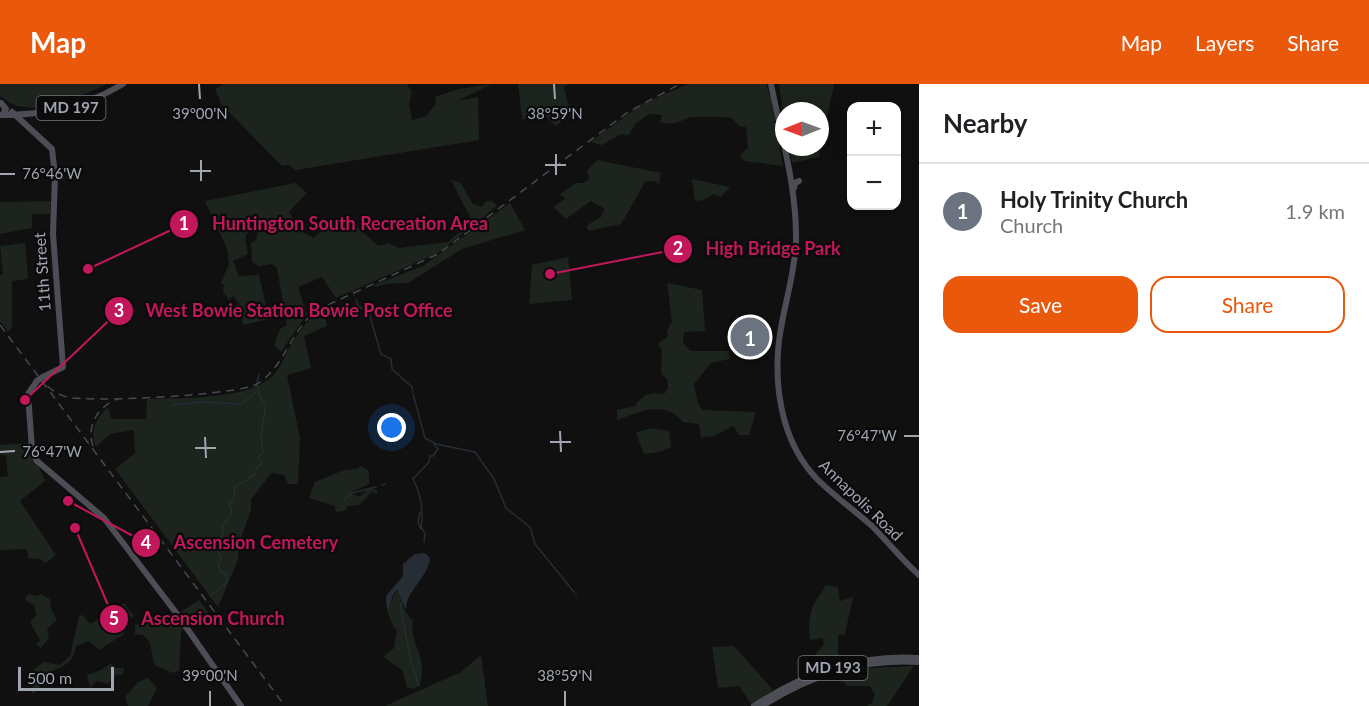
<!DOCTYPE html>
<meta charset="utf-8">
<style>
:root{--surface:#fff;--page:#f6f6f6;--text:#202124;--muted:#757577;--line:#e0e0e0;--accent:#ea580c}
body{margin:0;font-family:Lato,sans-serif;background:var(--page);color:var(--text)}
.controls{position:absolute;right:18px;top:18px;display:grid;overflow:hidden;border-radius:12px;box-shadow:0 3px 15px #0003}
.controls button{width:54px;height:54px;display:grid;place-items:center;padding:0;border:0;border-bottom:2px solid var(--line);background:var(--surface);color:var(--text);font:30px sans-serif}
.compass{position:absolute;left:775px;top:18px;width:54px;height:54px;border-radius:50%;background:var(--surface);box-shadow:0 3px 15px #0003;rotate:269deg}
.scale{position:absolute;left:18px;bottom:15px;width:96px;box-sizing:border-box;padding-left:6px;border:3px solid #a1a5b2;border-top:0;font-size:16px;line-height:21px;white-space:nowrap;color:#a1a5b2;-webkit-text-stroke:4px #0b0b0c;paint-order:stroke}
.you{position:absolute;left:392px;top:344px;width:21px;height:21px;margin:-15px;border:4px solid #fff;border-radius:50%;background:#1a73e8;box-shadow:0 0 0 9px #1a73e833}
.badge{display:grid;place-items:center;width:39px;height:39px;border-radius:50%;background:var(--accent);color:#fff;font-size:20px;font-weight:700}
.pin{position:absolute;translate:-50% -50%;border:3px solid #fff;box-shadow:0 2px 6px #0006}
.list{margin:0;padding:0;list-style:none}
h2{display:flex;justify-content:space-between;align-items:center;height:78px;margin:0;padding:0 24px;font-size:26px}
h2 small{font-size:20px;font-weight:400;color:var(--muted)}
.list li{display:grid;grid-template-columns:39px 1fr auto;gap:18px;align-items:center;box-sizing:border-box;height:96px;padding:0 24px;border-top:2px solid var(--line)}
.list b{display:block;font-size:22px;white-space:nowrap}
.list p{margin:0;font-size:20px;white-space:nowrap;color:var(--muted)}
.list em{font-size:20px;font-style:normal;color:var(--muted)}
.actions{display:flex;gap:12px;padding:18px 24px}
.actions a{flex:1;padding:14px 0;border:2px solid var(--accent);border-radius:18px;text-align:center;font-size:21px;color:var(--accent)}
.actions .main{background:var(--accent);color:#fff}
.map{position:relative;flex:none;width:919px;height:622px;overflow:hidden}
header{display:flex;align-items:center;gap:36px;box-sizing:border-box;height:84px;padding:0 30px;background:var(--accent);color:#fff}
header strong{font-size:28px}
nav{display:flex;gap:33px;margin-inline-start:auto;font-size:21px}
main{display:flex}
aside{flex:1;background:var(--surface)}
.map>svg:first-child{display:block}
.green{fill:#1c241d}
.water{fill:#262d34}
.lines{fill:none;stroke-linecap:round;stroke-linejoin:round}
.stream{stroke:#262d34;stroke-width:1.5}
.major{stroke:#4d4e55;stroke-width:6}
.rail{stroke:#48494f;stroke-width:1.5;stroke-dasharray:8 6;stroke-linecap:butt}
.major-bridge{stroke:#4d4e55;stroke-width:6}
.ticks{fill:none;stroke:#a1a5b2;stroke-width:2}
.labels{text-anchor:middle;stroke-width:4.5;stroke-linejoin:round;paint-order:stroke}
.shield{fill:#0b0b0c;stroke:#747780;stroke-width:1.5}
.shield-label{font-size:15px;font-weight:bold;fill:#a1a5b2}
.street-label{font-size:16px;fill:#a1a5b2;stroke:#0b0b0c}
.ticks-label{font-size:15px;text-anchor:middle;fill:#a1a5b2;stroke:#0b0b0c;stroke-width:4.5;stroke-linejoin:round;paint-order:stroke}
.leader{fill:none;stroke:#c2185b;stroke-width:2}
.callout-dot{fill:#c2185b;stroke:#0b0b0c;stroke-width:2}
.mark-label{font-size:18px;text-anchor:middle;font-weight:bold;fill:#fff}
.callout-label{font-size:18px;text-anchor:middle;font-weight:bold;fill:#c2185b;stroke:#0b0b0c;stroke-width:4.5;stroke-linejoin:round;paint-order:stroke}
</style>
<header>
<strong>Map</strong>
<nav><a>Map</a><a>Layers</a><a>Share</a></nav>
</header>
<main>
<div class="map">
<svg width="919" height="622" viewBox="0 0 919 622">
<rect width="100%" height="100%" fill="#101011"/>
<path class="green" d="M 0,0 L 107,0 C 80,13 25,39 0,11 Z
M 224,0 L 407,0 L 412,8 L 409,21 L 412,36 L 426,32 L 436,20 L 435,13 L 459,5 L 492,0 L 457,17 L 478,13 L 479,56 L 296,86 L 288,81 L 282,82 L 221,20 L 215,5 Z
M 518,0 L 569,0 L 564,3 L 567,16 L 573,28 L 556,42 L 545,32 L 522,35 Z
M 688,0 L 766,0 L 771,15 L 783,82 L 745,77 L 740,72 L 748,63 L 746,43 L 739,42 L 732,34 C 724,33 694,32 688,34 C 677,39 673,41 660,38 L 662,31 L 649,30 L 635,40 L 629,51 L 621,50 L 602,61 L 590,58 L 642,20 Z
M 779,0 L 834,0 L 819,73 L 792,79 L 789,63 L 820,63 L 820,27 L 784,27 L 784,35 Z
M 597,76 L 661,89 L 659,101 L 655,97 L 645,98 L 621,140 L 589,147 L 586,142 L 601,133 L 605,125 L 591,117 L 566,135 L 553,123 L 565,115 L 560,110 L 576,99 L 583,99 L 589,95 L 587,87 Z
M 692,95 L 730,103 L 721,113 L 714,110 L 703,116 L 695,117 Z
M 451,96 L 461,99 L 473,120 L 482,123 L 485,118 L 492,117 L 497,122 L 438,169 L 336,214 L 322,193 L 298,203 L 307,230 L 281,268 L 274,261 L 280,245 L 287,241 L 277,184 L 272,180 L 259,182 L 252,178 L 251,159 L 256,156 L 258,145 L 253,144 C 242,151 246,158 248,170 L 233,177 L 239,192 L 259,191 L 269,235 L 243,241 C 241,228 243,222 233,212 L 229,216 L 223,208 L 224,201 L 221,199 L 229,180 L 227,165 L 205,117 L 295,99 L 307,109 L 289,128 L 301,147 L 313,154 L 333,137 L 341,145 L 350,136 L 378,162 L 388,159 L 399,164 L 448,158 L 472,137 Z
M 51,117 L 50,130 L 32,130 L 32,144 L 0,150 L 0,118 Z
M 510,119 L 525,146 L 462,165 L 408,199 L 385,200 L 375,203 L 374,201 L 423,182 Z
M 25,159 L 28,195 L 12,197 L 12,243 L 8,248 L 0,237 L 0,191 L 3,190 L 0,162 Z
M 568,173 L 572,216 L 529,220 L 532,181 Z
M 667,199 L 702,206 L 705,247 L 685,248 C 681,257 683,261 691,267 L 729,267 L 729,275 L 711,279 L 694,300 L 698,319 L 702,326 L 756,328 L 749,351 L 739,351 L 733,342 L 713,352 L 701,353 L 699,340 L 683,338 C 664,315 641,328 617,336 L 617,326 L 635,322 C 643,310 650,308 664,310 L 668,304 L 667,295 L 661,290 L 662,266 L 658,260 L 668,252 L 667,247 L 672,238 Z
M 323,225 L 327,242 L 304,252 L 311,284 L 287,291 L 300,354 L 298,400 L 288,400 L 284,391 L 271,389 L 251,416 L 251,426 L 238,463 L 238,476 L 218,523 L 115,385 L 135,369 L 134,346 L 110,350 L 96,363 C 89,347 97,333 108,323 L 111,335 L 146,335 L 147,315 C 183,313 259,318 279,284 C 291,261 301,239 323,225 Z
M 650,344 L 669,347 L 671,363 L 660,368 L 644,370 L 636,349 Z
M 29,359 L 45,397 L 20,417 L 56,471 L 46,479 L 40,475 L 28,474 L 27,465 L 0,466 L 0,393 L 8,392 L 6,372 L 0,370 L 0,361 Z
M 361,382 L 369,387 L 369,400 L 352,408 L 353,411 L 361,412 C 365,406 370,403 377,406 L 377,410 L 372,408 L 359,421 L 348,422 L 344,427 L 336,428 L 335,422 L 309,414 L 315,398 L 344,386 L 357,385 Z
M 825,501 L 838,503 L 840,517 L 853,513 L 845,550 L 838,551 L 838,571 L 846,576 L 807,589 L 812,575 L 824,560 L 822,554 L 810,556 C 808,543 809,529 815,518 C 819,511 823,509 825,501 Z
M 397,506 L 405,527 L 413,537 C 408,559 430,573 419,602 L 413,605 L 407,603 L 402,586 L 383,573 L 394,564 L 397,545 L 394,544 L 387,527 Z
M 28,510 L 37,512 L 41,510 L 51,516 L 50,523 L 57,536 L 47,545 L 49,554 L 41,564 L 36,560 L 40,556 L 30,538 L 36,531 L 34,521 L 25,516 Z
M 199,516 L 210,531 L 181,547 L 179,587 L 173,589 L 154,581 L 150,559 L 143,551 L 135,550 L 135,541 L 175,532 Z
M 124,519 L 134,532 L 124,539 L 124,550 L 99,566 L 89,557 L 76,562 C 71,583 67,578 52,588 C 46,592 40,604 33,610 L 31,607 L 37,596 L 34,585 L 44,578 L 60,581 L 70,572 L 79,532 L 83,531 L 90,540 Z
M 734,562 L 773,606 L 751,620 L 739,602 L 718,604 L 712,563 Z
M 481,571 L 488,622 L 385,622 L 461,588 Z
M 111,579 L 116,584 L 124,584 L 123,590 L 115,591 L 108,600 L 97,597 L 90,604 L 87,591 L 101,586 Z
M 914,582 L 887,622 L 867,622 L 872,619 L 875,610 L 870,602 L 847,602 L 837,590 L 867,584 Z
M 148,594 L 157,604 L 148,622 L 128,622 L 125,613 L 138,598 Z"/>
<path class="water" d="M 415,470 L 425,469 L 430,474 C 428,494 405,508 406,526 L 397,506 C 390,512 392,520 387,527 L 386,512 L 403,492 L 403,480 Z"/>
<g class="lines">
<path class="stream" d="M 353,207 L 353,208
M 354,209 L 354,211
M 356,216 L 358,222 L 369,229 L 381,270 L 391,275 L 392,285 L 412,303 L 413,308
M 257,298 L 259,291
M 413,310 L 425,354 L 436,360 L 475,368 L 494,395 L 506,424 L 530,443 L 535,460 L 574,508
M 173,321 L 201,318 L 241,320 L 256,308
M 382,401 L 385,400
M 344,416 L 352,409 L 376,403
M 420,428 L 418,439 L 421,445
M 424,458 L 425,450 L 421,442 C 424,427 421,411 413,395 L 429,378 L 430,372 L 433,372 L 438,365 L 434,361
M 576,510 L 576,511
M 210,512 L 226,499 L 227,491 L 220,487 L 218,480 L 221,477 L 217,462 L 224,447 L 222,442 L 232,430 L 229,419 L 233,418 L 235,403 L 244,397 L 249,396 L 249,393 L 256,390 L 256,385 L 262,379 L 259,372 L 263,369 L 261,352 L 266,320 L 260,313 L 257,301
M 403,518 L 400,521 L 412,582 L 419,602"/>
<path class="major" d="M 771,0 C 781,51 797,104 796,157 C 795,195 780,231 778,268 C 775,313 785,362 817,395 C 834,412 854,426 872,442 C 888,458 902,476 919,491
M 1,19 L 6,25 L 4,28
M 12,28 L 52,65 L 55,91 L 53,150 L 63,283 L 43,293
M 0,31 C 46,31 83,24 123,0
M 794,104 L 795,99 L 799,97
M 37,297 L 28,310 L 32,365 L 37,377 L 104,434 L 177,530 L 241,622
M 754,622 C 804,589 859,570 919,574
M 762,622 C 809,592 862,574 919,578"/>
<path class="rail" d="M 0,241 L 285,622
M 38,292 C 46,301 54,310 67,313 C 88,319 240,311 257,300 C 285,283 291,245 317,226 L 438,170 L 628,28 L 680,0
M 93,362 C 86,342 98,322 118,315"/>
<path class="major-bridge" d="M 37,297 L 43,293"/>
</g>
<path class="ticks" d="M 199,0 L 200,15M 554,0 L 555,15M 556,70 L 556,91M 201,76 L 201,97M 545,81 L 566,81M 190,87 L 211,87M 0,90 L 15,90M 560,347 L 561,368M 904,352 L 919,352M 205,353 L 206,374M 550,358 L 571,358M 195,364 L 216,364M 0,368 L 15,367M 210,607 L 210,622M 565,607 L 565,622"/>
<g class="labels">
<g class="shield">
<rect x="36.5" y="12" width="69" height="24" rx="4.5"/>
<rect x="798.5" y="572" width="69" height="24" rx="4.5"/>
</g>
<g class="shield-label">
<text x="71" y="29">MD 197</text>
<text x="833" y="589">MD 193</text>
</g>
<g class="street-label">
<text transform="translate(42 188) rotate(-94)" y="6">11th Street</text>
<text transform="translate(861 416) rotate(44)" y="6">Annapolis Road</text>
</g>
</g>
<g class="ticks-label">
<text x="200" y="35">39°00'N</text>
<text x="555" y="35">38°59'N</text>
<text x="52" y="95">76°46'W</text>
<text x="867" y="357">76°47'W</text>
<text x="52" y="373">76°47'W</text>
<text x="210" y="597">39°00'N</text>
<text x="565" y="597">38°59'N</text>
</g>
<path class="leader" d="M88 185L184 140M550 190L678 165M25 316L119 227M68 417L146 459M75 444L114 535"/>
<g class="callout-dot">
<circle cx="88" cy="185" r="6"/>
<circle cx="550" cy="190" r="6"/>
<circle cx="25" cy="316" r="6"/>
<circle cx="68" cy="417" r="6"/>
<circle cx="75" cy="444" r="6"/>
<circle cx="184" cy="140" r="15"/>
<circle cx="678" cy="165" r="15"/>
<circle cx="119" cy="227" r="15"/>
<circle cx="146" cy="459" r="15"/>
<circle cx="114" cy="535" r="15"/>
</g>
<g class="mark-label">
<text x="184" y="146">1</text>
<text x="678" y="171">2</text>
<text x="119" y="233">3</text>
<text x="146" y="465">4</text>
<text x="114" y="541">5</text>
</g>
<g class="callout-label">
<text x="350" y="146">Huntington South Recreation Area</text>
<text x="773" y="171">High Bridge Park</text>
<text x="299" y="233">West Bowie Station Bowie Post Office</text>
<text x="256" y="465">Ascension Cemetery</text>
<text x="213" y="541">Ascension Church</text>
</g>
</svg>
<div class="controls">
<button>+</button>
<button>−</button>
</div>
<svg class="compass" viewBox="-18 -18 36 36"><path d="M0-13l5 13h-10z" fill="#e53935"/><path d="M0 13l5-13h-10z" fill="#757577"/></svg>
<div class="scale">500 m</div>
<div class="you"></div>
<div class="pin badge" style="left:750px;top:253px;background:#6b7280">1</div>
</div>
<aside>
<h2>Nearby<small></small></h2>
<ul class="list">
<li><span class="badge" style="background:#6b7280">1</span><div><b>Holy Trinity Church</b><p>Church</p></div><em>1.9 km</em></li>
</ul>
<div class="actions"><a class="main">Save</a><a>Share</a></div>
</aside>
</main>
